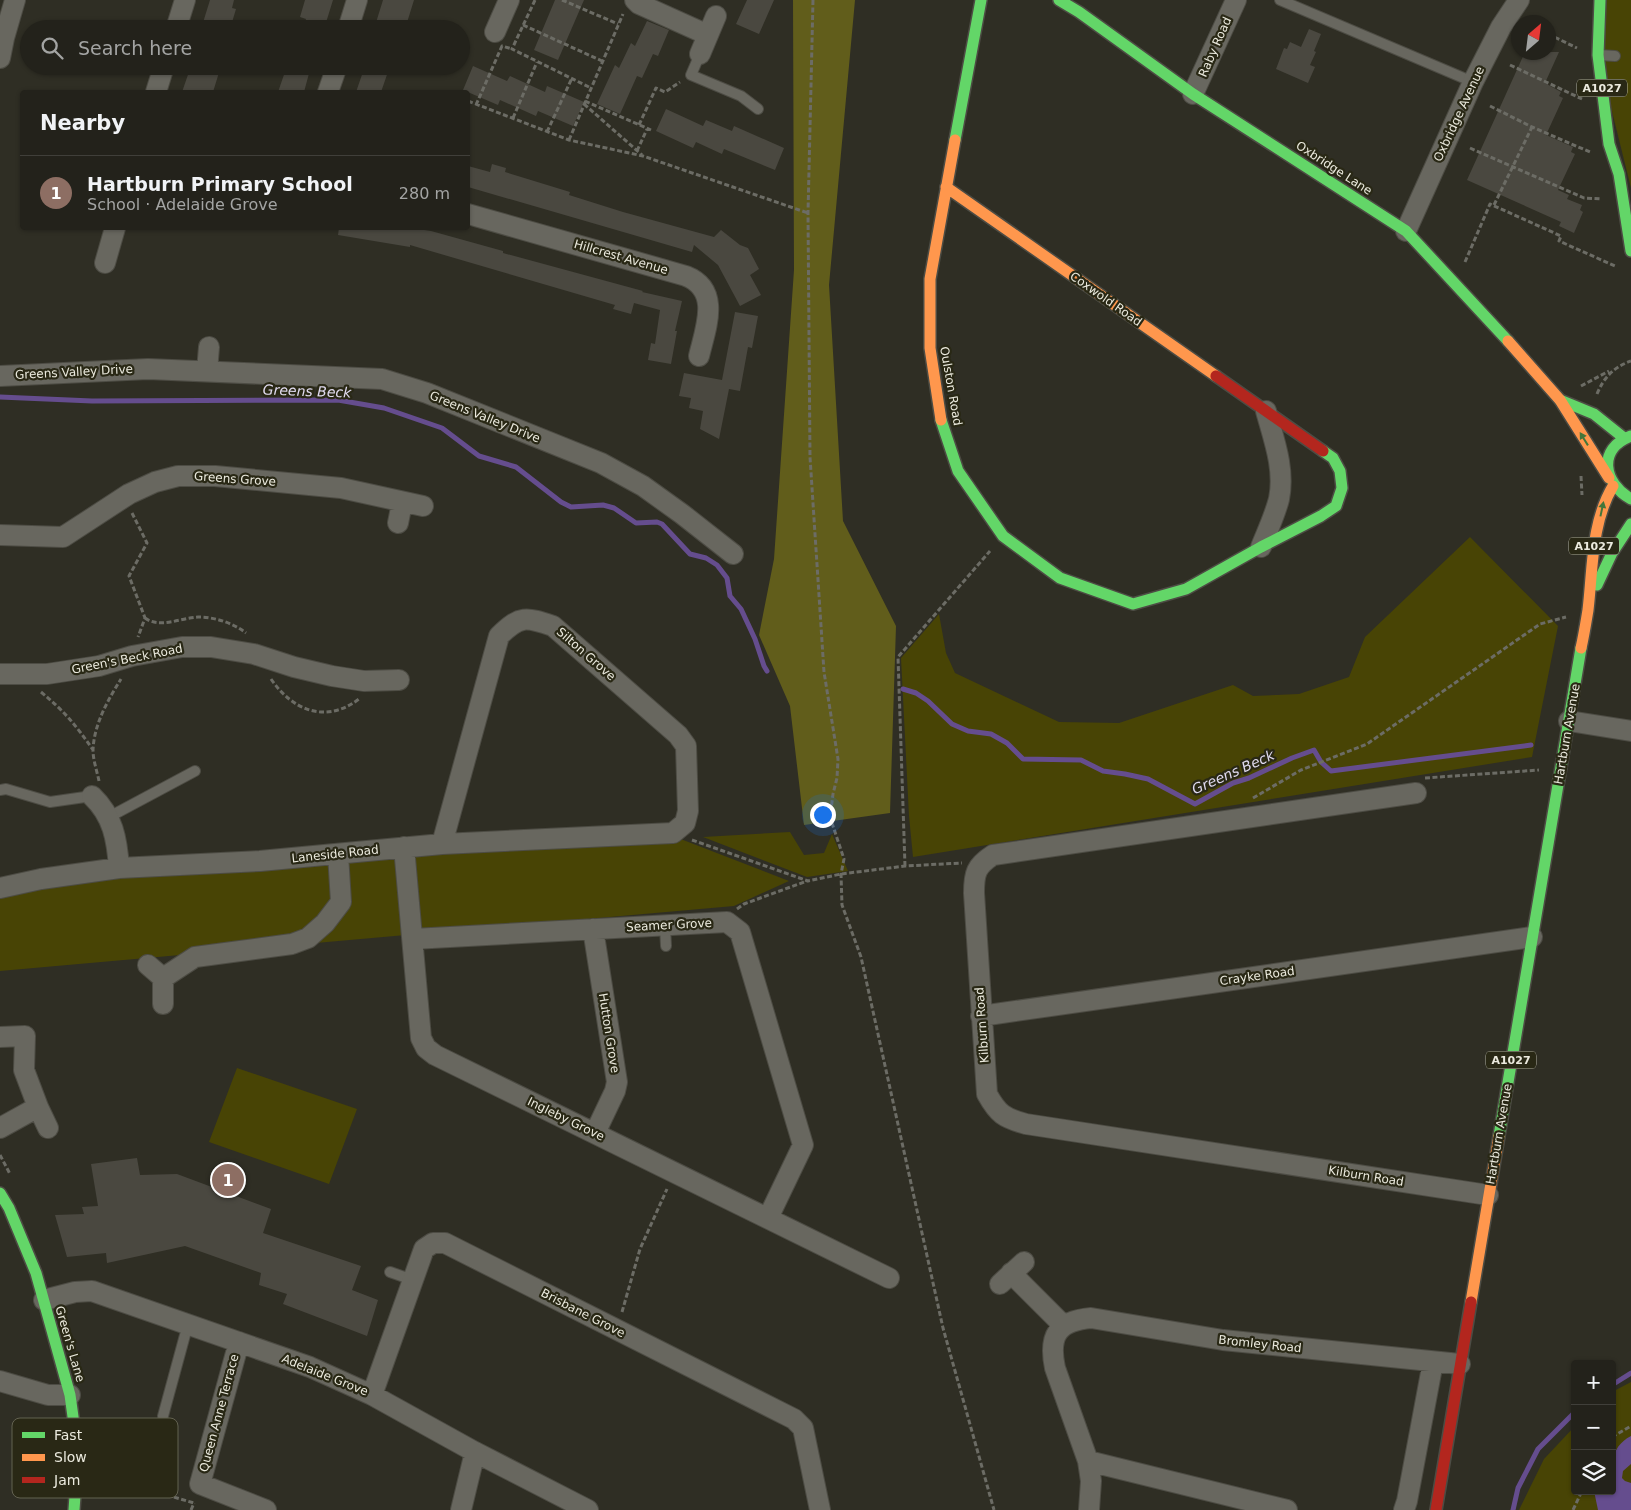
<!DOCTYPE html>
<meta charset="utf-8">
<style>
:root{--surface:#23221b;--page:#2b2a24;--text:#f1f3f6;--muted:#a3a4a3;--line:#403f3a;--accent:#8c9099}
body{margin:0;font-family:"DejaVu Sans",sans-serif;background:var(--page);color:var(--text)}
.controls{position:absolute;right:15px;bottom:15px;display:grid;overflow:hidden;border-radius:5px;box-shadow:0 1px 4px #0004}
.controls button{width:45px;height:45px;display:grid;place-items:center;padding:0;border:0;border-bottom:1px solid var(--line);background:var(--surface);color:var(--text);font:25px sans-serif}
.compass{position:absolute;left:1511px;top:15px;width:45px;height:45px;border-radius:50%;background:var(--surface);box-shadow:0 1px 4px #0004;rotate:28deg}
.you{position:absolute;left:822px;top:814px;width:18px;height:18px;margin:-12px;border:4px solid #fff;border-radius:50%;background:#1a73e8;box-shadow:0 0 0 8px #1a73e833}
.badge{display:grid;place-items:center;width:32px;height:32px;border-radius:50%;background:var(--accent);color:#fff;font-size:16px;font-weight:700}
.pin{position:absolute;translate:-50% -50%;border:2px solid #fff;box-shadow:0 1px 5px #0006}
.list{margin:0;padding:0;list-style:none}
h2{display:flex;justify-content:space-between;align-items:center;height:65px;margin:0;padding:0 20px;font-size:21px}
h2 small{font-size:16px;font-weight:400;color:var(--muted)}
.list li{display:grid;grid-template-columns:32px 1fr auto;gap:15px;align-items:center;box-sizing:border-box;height:75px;padding:0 20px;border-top:1px solid var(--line)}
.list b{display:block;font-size:19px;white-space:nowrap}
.list p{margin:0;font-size:16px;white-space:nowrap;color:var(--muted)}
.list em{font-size:16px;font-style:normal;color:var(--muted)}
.icon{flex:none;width:28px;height:28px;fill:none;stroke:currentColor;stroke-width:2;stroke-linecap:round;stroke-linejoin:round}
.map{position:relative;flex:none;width:1631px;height:1510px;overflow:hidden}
.search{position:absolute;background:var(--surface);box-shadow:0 1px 4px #0004;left:20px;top:20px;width:450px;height:55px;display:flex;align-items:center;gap:12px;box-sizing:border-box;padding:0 18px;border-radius:28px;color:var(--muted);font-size:19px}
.panel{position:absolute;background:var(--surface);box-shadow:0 1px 4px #0004;left:20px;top:90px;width:450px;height:140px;border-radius:5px}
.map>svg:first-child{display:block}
.green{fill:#484405}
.forest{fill:#615d1b}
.water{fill:#654d8e}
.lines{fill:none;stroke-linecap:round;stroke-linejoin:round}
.stream{stroke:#654d8e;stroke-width:5}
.building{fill:#4a4840}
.lane-casing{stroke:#4d4c44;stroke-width:12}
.street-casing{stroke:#4d4c44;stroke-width:22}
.fast-casing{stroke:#4d4c44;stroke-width:14}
.slow-casing{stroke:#4d4c44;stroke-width:14}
.jam-casing{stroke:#4d4c44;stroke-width:14}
.path{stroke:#6c6c65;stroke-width:3;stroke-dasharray:5 2.5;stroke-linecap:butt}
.lane{stroke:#68675f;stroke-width:10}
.street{stroke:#68675f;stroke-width:20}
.fast{stroke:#63d668;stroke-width:11}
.slow{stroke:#ff974d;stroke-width:11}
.jam{stroke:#b3261e;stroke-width:11}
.oneway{fill:#43763a}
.labels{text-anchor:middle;stroke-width:4.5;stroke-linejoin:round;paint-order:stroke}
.shield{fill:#292815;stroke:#b1b0a2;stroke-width:1}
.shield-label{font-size:11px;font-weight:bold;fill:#ebeade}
.street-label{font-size:12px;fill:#ebeade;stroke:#292815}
.water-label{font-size:14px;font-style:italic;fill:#e1dbf0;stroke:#292815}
.key{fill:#292815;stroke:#636251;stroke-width:1}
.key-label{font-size:14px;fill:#ebeade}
</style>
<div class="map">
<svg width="1631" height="1510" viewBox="0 0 1631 1510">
<rect width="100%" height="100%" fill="#2f2e24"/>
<path class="green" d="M 1600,0 L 1631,0 L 1631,188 L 1598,55 Z
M 1470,537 L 1558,626 L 1532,757 L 913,857 L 909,816 L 901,658 L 939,614 L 946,653 L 955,673 L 1059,722 L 1119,723 L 1233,685 L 1253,696 L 1299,694 L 1349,677 L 1365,637 Z
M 790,832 L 804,855 L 824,853 L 832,834 L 848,871 L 807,877 L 703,837 Z
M 678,838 L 789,881 L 734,906 L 0,971 L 0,883 Z
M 237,1068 L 357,1109 L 329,1184 L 209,1142 Z
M 1631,1382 L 1631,1510 L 1519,1510 L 1544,1459 L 1575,1426 L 1575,1491 L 1612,1491 L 1612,1392 Z"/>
<path class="forest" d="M 793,0 L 855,0 L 829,285 L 843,521 L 896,626 L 890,813 L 804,825 L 790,706 L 759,635 L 774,559 L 794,270 Z"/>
<path class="water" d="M 1631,1436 L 1631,1464 L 1623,1471 L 1622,1478 L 1625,1481 L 1631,1483 L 1631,1510 L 1598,1510 L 1594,1491 L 1612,1491 C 1612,1469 1608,1448 1631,1436 Z"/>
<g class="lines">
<path class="stream" d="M 0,397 L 92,401 L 338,400 L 384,408 L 442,428 L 479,456 L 516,467 L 561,502 L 571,507 L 603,505 L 614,508 L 636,523 L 657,522 L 662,524 L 690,554 L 706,558 L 717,565 L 727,578 L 730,596 L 741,609 L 755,639 L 764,666 L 767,671
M 903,689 L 916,693 L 928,701 L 952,724 L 968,731 L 991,734 L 1007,743 L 1023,759 L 1081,760 L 1103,771 L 1125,774 L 1148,779 L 1195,804 L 1233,783 L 1249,778 L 1292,758 L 1314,750 L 1321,762 L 1331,771 L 1531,745
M 1612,1385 L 1631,1373
M 1513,1510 L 1518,1488 L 1538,1449 L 1575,1412"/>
</g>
<path class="building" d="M 210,0 L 234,0 L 232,8 L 236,9 L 230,29 L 201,29 Z
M 305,0 L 333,0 L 324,29 L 303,29 L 306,19 L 300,17 Z
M 383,0 L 414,0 L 405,29 L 374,29 Z
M 555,0 L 584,0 L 558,60 L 534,50 Z
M 747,0 L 774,0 L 759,34 L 736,24 Z
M 647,21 L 669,30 L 658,56 L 653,54 L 642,78 L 637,76 L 620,114 L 597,104 L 615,65 L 619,68 L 631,43 L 635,46 Z
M 1309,29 L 1321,34 L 1314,51 L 1316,52 L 1310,65 L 1315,67 L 1308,83 L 1276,69 L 1284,48 L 1287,49 L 1290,42 L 1301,47 Z
M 1525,52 L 1559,52 L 1545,83 L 1561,92 L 1559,96 L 1563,98 L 1546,135 L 1573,147 L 1571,152 L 1575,154 L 1558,190 L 1569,195 L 1567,199 L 1582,205 L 1580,210 L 1583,212 L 1574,233 L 1559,226 L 1561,222 L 1467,180 Z
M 191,66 L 221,66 L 213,92 L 182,92 Z
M 287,66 L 311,66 L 304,92 L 278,92 Z
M 365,66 L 390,66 L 381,92 L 356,92 Z
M 473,66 L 507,81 L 510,76 L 545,92 L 547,86 L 584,102 L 573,126 L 538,111 L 536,116 L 500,100 L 498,105 L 463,90 Z
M 666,109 L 703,126 L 706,120 L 732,131 L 734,126 L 784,148 L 775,170 L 724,149 L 722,154 L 696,142 L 693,148 L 656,131 Z
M 492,164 L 506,168 L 505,172 L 570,192 L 569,195 L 623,212 L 714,237 L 721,230 L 740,245 L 748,248 L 759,269 L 750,275 L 761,295 L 740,306 L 718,265 L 694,245 L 692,252 L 468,187 L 468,166 L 490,172 Z
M 339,228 L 411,228 L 431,231 L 503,251 L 503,253 L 643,291 L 642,292 L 682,301 L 675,331 L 677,331 L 671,364 L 648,360 L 651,343 L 655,344 L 660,310 L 634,303 L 631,314 L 613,309 L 615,305 L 410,245 L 410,247 L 338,235 Z
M 735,312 L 758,316 L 752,348 L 748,347 L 740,391 L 729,389 L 719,439 L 700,429 L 703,411 L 689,408 L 691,398 L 679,396 L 684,373 L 722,380 Z
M 137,1158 L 140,1175 L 177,1174 L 271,1209 L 263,1233 L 361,1266 L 352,1290 L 378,1300 L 367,1336 L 283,1304 L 287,1294 L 259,1285 L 261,1273 L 185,1246 L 107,1263 L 106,1253 L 67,1257 L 55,1215 L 84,1214 L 82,1207 L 98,1206 L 91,1164 Z"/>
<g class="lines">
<g class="lane-casing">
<path id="lane" d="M 1280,0 L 1473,82
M 700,54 L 691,75 L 741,96 L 758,109
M 1599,55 L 1615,56
M 0,790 L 6,789 L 50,802 L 92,796
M 109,817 L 195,771
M 665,926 L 666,946
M 390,1272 L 413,1280
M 163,1416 L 185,1335"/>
</g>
<g class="street-casing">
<path id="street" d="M 635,0 L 639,4 L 708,35
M 176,29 L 185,0
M 348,29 L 357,0
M 495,32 L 509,0
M 700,54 L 716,16
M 0,58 L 4,38 L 15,0
M 156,92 L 164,66
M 328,92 L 337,66
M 1193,94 L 1236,0
M 468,214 L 686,276 C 721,290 706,327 699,356
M 1406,231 L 1473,82 L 1501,27 L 1519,0
M 105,263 L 115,228
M 207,371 L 209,347
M 0,376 L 148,369 L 382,379 L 427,393 L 601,463 L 643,486 L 682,514 L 733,554
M 398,523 L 402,503
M 0,535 L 63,537 L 129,494 L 155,482 L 178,476 L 215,476 L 341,488 L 423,506
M 1261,547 C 1267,532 1275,515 1279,499 C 1285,469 1274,440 1266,411
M 0,674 L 47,674 L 99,666 L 132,656 L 182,647 L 211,647 L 254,654 L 294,667 L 332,676 L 364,681 L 399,680
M 1569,721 L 1631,731
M 1416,793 L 993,855 C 976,866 974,873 974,893 L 987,1094 C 998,1114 1004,1118 1026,1124 L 1488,1195
M 92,796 C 113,816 117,839 119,868
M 404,847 L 421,1038 L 426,1048 L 435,1055 L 889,1278
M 0,888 L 41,879 L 119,868 L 260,861 L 442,844 L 673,833 L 685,823 L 688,811 L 686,746 L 678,735 L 553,626 C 526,617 520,615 499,636 L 442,844
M 593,929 L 617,1082 L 615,1091 L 595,1133
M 413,939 L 727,922 L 740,932 L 803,1145 L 768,1218
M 148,965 L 163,978
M 163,1004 L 163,978 L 195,957 L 292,944 L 308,938 L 325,923 L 341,902 L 338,854
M 981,1016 L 1532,937
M 0,1037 L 25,1036 L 24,1070 L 38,1107 L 0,1128
M 38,1107 L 48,1128
M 1011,1273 L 1063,1325
M 1000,1284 L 1024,1262
M 44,1300 L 75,1292 L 92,1291 L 310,1367 L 372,1395 L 475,1452 L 588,1510
M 239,1342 L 200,1484 L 266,1510
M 0,1381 L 48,1395 L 70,1395
M 372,1395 L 424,1249 L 433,1243 L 445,1243 L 794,1419 L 803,1428 L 820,1510
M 1088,1461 L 1091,1481 L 1089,1510
M 461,1510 L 475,1452
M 1287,1510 L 1088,1461 L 1055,1368 C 1048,1335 1058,1321 1091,1318 L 1223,1340 L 1460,1364
M 1404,1510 L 1407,1501 L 1433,1362"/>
</g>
<g class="fast-casing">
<path id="fast" d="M 1059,0 L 1079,12 L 1193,94 L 1406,231 L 1508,341
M 1600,0 L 1598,55 L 1609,144 L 1619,174 L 1631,251
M 955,140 L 981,0
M 1560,400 L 1594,414 L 1624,438
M 941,420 L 958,471 L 1003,536 L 1060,578 L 1133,604 L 1186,589 L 1261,547 L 1321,516 L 1336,506 L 1342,488 L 1340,471 L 1333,458 L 1323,451
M 1631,436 C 1597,449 1603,483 1631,499
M 1597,585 L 1612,553 L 1631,524
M 1499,1136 L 1581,648
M 0,1193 L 9,1208 L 36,1273 L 70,1395 L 78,1453 L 74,1510"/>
</g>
<g class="slow-casing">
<path id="slow" d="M 946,187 L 1216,376
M 1508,341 L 1560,400 L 1609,478
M 941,420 L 930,348 L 930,279 L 955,140
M 1581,648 C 1584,635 1586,622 1588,610 C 1593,568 1591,523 1613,486
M 1471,1302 L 1499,1136"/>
</g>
<g class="jam-casing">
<path id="jam" d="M 1216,376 L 1323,451
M 1436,1510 L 1471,1302"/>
</g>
<path class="path" d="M 535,0 L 512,49 L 591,88
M 562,0 L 618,24
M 813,0 L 808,213 L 810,457 L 824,672 L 838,759 L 837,778 L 833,794 L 831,810 L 832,823 L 844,859 L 841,874 L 842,905 L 861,957 L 943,1328 L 994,1510
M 523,25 L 602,61
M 1548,34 L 1577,48
M 1510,65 L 1582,99
M 468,101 L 569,140 L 643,156 L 808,213
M 585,101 L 651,130
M 584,104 L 642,155
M 476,105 L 502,46 L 512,49
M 1490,106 L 1532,127 L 1590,152
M 513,118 L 537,62
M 639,125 L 656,88 L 665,92 L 680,82
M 547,132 L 572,78
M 569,140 L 623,14
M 1470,148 L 1584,198 L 1602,199
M 637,151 L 647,129
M 1494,205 L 1532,127
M 1465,262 L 1490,204 L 1561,236 L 1559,241 L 1615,266
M 1581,386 L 1609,371
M 1597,394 C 1604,377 1614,367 1631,361
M 1581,476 L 1582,495
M 132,513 L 147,543 L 129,576 L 145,618 L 138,637
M 145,618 C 160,629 180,618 198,617 C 215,617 233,623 246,633
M 271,679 C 293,711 326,724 359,699
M 41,692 C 64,711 76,725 93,750
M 1425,778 L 1539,770
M 99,781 C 97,771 93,760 93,750 C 94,724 108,700 121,679
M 1253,798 L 1301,770 L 1367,744 L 1540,624 L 1566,617
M 692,840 L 808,881 L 841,874 L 905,866 L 962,863
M 905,866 L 898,657 L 990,551
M 737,909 L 744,904 L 807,881
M 0,1155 L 10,1174
M 622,1312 L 640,1249 L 667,1189
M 1612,1437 L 1631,1426
M 102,1476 L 194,1503
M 191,1510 L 194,1503
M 1573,1510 L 1582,1491"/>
<use href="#lane" class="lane"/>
<use href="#street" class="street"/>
<use href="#fast" class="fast"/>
<use href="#slow" class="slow"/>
<use href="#jam" class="jam"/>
</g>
<defs><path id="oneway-solid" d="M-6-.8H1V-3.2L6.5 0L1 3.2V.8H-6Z" transform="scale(1.25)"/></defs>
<g class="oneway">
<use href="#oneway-solid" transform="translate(1584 439) rotate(-122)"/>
<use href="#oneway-solid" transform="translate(1602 509) rotate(-78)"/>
</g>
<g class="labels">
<g class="shield">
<rect x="1577" y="79.5" width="50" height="17" rx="4"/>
<rect x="1569" y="537.5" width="50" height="17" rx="4"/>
<rect x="1486" y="1051.5" width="50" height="17" rx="4"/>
</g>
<g class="shield-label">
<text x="1602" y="92">A1027</text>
<text x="1594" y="550">A1027</text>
<text x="1511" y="1064">A1027</text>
</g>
<g class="street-label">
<text transform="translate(1215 47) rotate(-66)" y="4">Raby Road</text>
<text transform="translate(1459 114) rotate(-65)" y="4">Oxbridge Avenue</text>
<text transform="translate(1334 168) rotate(33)" y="4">Oxbridge Lane</text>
<text transform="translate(621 257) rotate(16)" y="4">Hillcrest Avenue</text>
<text transform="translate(1106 299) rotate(35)" y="4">Coxwold Road</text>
<text transform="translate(74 372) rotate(-3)" y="4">Greens Valley Drive</text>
<text transform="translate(951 386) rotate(80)" y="4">Oulston Road</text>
<text transform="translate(485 417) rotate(22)" y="4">Greens Valley Drive</text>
<text transform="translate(235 479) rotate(4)" y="4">Greens Grove</text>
<text transform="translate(586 654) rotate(41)" y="4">Silton Grove</text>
<text transform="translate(127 659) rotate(-11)" y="4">Green's Beck Road</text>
<text transform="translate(1567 734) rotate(-80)" y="4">Hartburn Avenue</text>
<text transform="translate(335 854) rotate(-6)" y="4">Laneside Road</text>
<text transform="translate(669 925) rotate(-3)" y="4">Seamer Grove</text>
<text transform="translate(1257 976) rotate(-8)" y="4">Crayke Road</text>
<text transform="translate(982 1025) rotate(-94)" y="4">Kilburn Road</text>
<text transform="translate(609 1033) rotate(81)" y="4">Hutton Grove</text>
<text transform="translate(566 1119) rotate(26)" y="4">Ingleby Grove</text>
<text transform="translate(1499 1134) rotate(-80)" y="4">Hartburn Avenue</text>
<text transform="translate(1366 1176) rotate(9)" y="4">Kilburn Road</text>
<text transform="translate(583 1313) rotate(27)" y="4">Brisbane Grove</text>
<text transform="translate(70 1344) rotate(74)" y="4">Green's Lane</text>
<text transform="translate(1260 1344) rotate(6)" y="4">Bromley Road</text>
<text transform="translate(325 1375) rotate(22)" y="4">Adelaide Grove</text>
<text transform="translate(219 1413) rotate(-75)" y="4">Queen Anne Terrace</text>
</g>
<g class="water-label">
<text transform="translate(307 391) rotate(2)" y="5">Greens Beck</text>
<text transform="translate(1233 772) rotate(-24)" y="5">Greens Beck</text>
</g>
</g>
<rect x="12" y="1418" width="166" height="80" rx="8" class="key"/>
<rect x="22" y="1432" width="23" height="6" fill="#63d668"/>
<rect x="22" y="1454" width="23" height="7" fill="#ff974d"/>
<rect x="22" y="1477" width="23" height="6" fill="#b3261e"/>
<g class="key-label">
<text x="54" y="1440">Fast</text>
<text x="54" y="1462">Slow</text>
<text x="54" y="1485">Jam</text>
</g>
</svg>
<div class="controls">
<button>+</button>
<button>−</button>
<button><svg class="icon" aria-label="layers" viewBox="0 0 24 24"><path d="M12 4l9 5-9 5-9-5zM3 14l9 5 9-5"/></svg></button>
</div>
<svg class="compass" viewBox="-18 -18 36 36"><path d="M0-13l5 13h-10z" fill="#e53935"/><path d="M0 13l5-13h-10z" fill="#a3a4a3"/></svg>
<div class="you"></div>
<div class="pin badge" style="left:228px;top:1180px;background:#8d6e63">1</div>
<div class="search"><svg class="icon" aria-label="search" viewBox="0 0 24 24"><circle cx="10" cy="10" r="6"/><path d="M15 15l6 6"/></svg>Search here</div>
<section class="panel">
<h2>Nearby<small></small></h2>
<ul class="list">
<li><span class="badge" style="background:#8d6e63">1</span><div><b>Hartburn Primary School</b><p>School · Adelaide Grove</p></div><em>280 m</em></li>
</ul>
</section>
</div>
